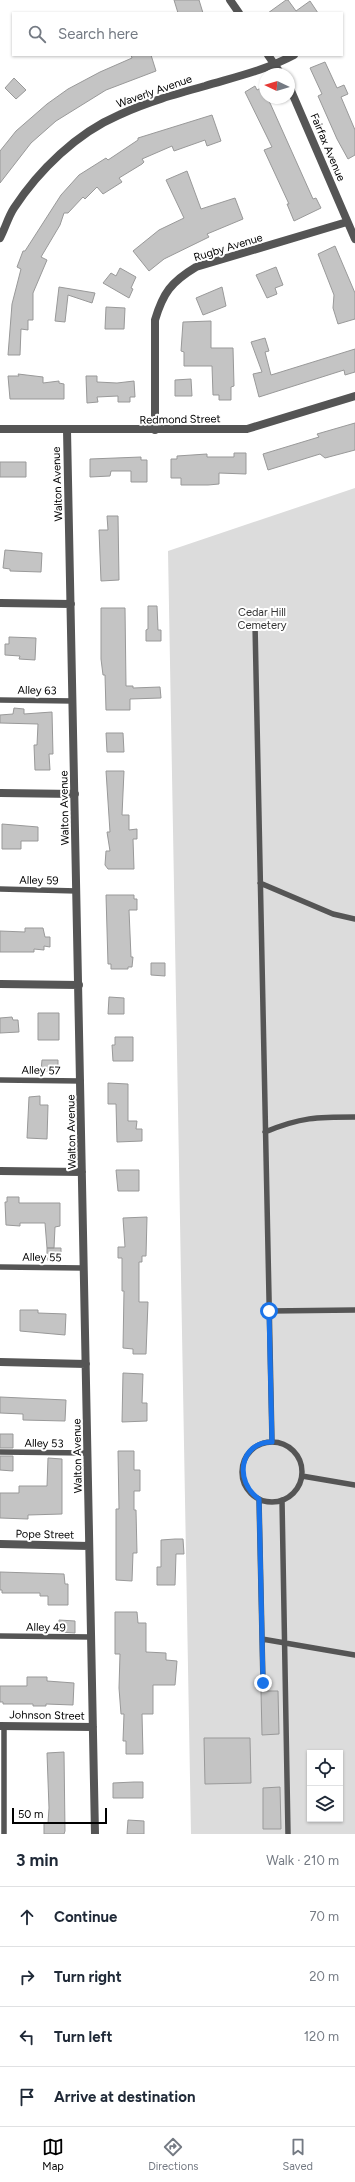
<!DOCTYPE html>
<meta charset="utf-8">
<style>
:root{--surface:#fff;--page:#f2f2f3;--text:#1f2937;--muted:#747a83;--line:#e0e1e3;--accent:#000}
body{margin:0;font-family:Figtree,sans-serif;background:var(--page);color:var(--text)}
.controls{position:absolute;right:12px;bottom:12px;display:grid;overflow:hidden;border-radius:0px;box-shadow:0 1px 3px #0004}
.controls button{width:36px;height:36px;display:grid;place-items:center;padding:0;border:0;border-bottom:1px solid var(--line);background:var(--surface);color:var(--text);font:20px sans-serif}
.compass{position:absolute;left:259px;top:68px;width:36px;height:36px;border-radius:50%;background:var(--surface);box-shadow:0 1px 3px #0004;rotate:274deg}
.scale{position:absolute;left:12px;bottom:10px;width:95px;box-sizing:border-box;padding-left:4px;border:2px solid #000;border-top:0;font-size:11px;line-height:14px;white-space:nowrap;color:#000;-webkit-text-stroke:3px #fff;paint-order:stroke}
.stop{position:absolute;width:12px;height:12px;margin:-9px;border:3px solid #1a73e8;border-radius:50%;background:#fff}
.stop.end{background:#1a73e8;border-color:#fff;box-shadow:0 1px 4px #0008}
.list{margin:0;padding:0;list-style:none}
h2{display:flex;justify-content:space-between;align-items:center;height:52px;margin:0;padding:0 16px;font-size:17px}
h2 small{font-size:13px;font-weight:400;color:var(--muted)}
.list li{display:grid;grid-template-columns:26px 1fr auto;gap:12px;align-items:center;box-sizing:border-box;height:60px;padding:0 16px;border-top:1px solid var(--line)}
.list b{display:block;font-size:15px;white-space:nowrap}
.list em{font-size:13px;font-style:normal;color:var(--muted)}
.icon{flex:none;width:22px;height:22px;fill:none;stroke:currentColor;stroke-width:2;stroke-linecap:round;stroke-linejoin:round}
.map{position:relative;flex:none;width:355px;height:1834px;overflow:hidden}
.search{position:absolute;background:var(--surface);box-shadow:0 1px 3px #0004;left:12px;right:12px;top:12px;height:44px;display:flex;align-items:center;gap:10px;box-sizing:border-box;padding:0 14px;border-radius:0px;color:var(--muted);font-size:15px}
.sheet{height:292px;background:var(--surface)}
nav{display:flex;justify-content:space-around;align-items:center;box-sizing:border-box;height:56px;border-top:1px solid var(--line);background:var(--surface);font-size:11px;color:var(--muted)}
nav a{display:grid;justify-items:center;gap:2px}
nav .on{color:var(--accent)}
.map>svg:first-child{display:block}
.green{fill:#dcdcdc;fill-rule:evenodd}
.building{fill:#c4c4c4;stroke:#999}
.lines{fill:none;stroke-linecap:round;stroke-linejoin:round}
.lane{stroke:#555;stroke-width:5.5}
.street{stroke:#555;stroke-width:8}
.route{stroke:#1a73e8;stroke-width:5}
.labels{text-anchor:middle;stroke-width:4;stroke-linejoin:round;paint-order:stroke}
.street-label{font-size:11px;fill:#000;stroke:#fff}
.park-label{font-size:11px;fill:#333;stroke:#fff}
</style>
<div class="map">
<svg width="355" height="1834" viewBox="0 0 355 1834">
<rect width="100%" height="100%" fill="#fff"/>
<path class="green" d="M 355,488 L 355,1834 L 191,1834 L 168,551 ZM 310,1753 L 340,1753 L 340,1819 L 310,1819 Z"/>
<path class="building" d="M 174,0 L 199,0 L 203,13 L 178,13 Z
M 286,0 L 288,0 L 296,11 L 310,1 L 318,13 L 268,13 Z
M 131,55 L 151,55 L 156,71 L 106,90 L 56,121 L 31,143 L 0,183 L 0,151 L 16,131 L 47,104 L 68,89 L 100,72 L 132,58 Z
M 325,62 L 337,88 L 344,85 L 348,94 L 341,97 L 355,130 L 355,155 L 348,159 L 337,139 L 318,96 L 322,94 L 310,68 Z
M 14,78 L 26,90 L 16,99 L 5,88 Z
M 255,86 L 257,90 L 261,88 L 265,98 L 270,103 L 313,199 L 316,198 L 321,208 L 294,221 L 287,204 L 289,204 L 264,150 L 272,147 L 245,92 Z
M 212,115 L 221,141 L 207,146 L 205,140 L 174,151 L 172,146 L 142,159 L 144,162 L 142,164 L 119,178 L 122,182 L 103,194 L 97,187 L 85,199 L 83,197 L 68,213 L 64,213 L 60,225 L 41,257 L 47,260 L 33,293 L 33,320 L 28,320 L 28,330 L 21,329 L 20,355 L 8,355 L 12,304 L 21,269 L 17,267 L 23,251 L 25,251 L 61,195 L 79,175 L 106,158 L 108,160 L 138,140 L 138,138 Z
M 187,171 L 201,209 L 235,198 L 243,219 L 207,234 L 209,237 L 164,259 L 149,271 L 133,251 L 159,230 L 184,218 L 166,180 Z
M 335,246 L 355,293 L 355,319 L 338,324 L 333,308 L 334,295 L 318,254 Z
M 276,267 L 283,285 L 275,288 L 277,294 L 267,298 L 256,275 Z
M 120,268 L 136,277 L 131,288 L 133,289 L 129,298 L 103,283 L 111,273 L 116,276 Z
M 59,287 L 95,293 L 92,303 L 68,295 L 65,322 L 55,321 Z
M 222,287 L 226,306 L 203,315 L 196,298 Z
M 106,307 L 125,308 L 124,329 L 105,329 Z
M 211,321 L 211,348 L 233,348 L 234,386 L 231,387 L 231,400 L 219,400 L 219,395 L 213,395 L 212,366 L 184,366 L 184,352 L 181,351 L 183,322 Z
M 265,338 L 269,351 L 265,352 L 271,375 L 355,349 L 355,372 L 345,375 L 344,370 L 259,397 L 253,374 L 262,372 L 251,342 Z
M 18,374 L 43,377 L 43,383 L 59,381 L 59,383 L 64,384 L 64,399 L 10,399 L 8,376 L 19,376 Z
M 86,376 L 97,376 L 97,382 L 117,383 L 134,381 L 135,397 L 130,397 L 130,402 L 118,402 L 118,396 L 97,397 L 98,402 L 87,403 Z
M 191,379 L 192,396 L 175,396 L 175,380 Z
M 355,423 L 355,450 L 325,458 L 320,454 L 268,470 L 263,454 L 319,437 L 317,434 Z
M 234,453 L 246,453 L 246,474 L 219,473 L 219,484 L 208,485 L 181,485 L 181,478 L 171,478 L 171,459 L 177,459 L 177,456 L 207,454 L 207,457 L 234,457 Z
M 141,457 L 141,460 L 147,460 L 147,482 L 131,482 L 131,471 L 111,471 L 110,476 L 90,477 L 90,459 Z
M 0,462 L 26,462 L 26,477 L 0,477 Z
M 107,516 L 118,516 L 119,580 L 101,581 L 99,530 L 108,530 Z
M 5,550 L 42,553 L 41,572 L 10,571 L 10,569 L 3,568 Z
M 148,606 L 157,606 L 158,630 L 161,630 L 161,641 L 146,641 L 146,630 L 148,629 Z
M 101,608 L 125,608 L 126,686 L 133,686 L 133,688 L 160,687 L 161,698 L 130,699 L 130,710 L 106,710 L 105,675 L 103,675 L 101,659 Z
M 9,637 L 36,638 L 35,660 L 19,659 L 20,656 L 5,655 L 5,644 L 9,644 Z
M 14,708 L 24,709 L 24,714 L 52,712 L 53,754 L 49,754 L 50,770 L 35,770 L 34,745 L 37,745 L 38,724 L 0,723 L 0,715 L 13,714 Z
M 106,733 L 123,733 L 124,752 L 107,752 Z
M 106,771 L 124,771 L 122,815 L 129,815 L 129,830 L 137,829 L 137,839 L 133,839 L 134,869 L 108,869 L 105,865 L 106,851 L 110,851 L 107,832 L 110,832 Z
M 2,824 L 38,827 L 38,841 L 21,841 L 21,849 L 2,849 Z
M 106,895 L 134,895 L 134,899 L 137,899 L 137,910 L 129,910 L 131,957 L 133,957 L 132,967 L 128,967 L 128,969 L 111,969 L 111,964 L 108,964 Z
M 25,928 L 43,928 L 45,937 L 50,937 L 50,947 L 44,946 L 44,950 L 34,949 L 34,952 L 0,952 L 0,931 L 25,932 Z
M 151,963 L 165,963 L 165,976 L 151,975 Z
M 109,997 L 124,998 L 124,1014 L 108,1014 Z
M 38,1013 L 59,1013 L 59,1040 L 38,1040 Z
M 12,1017 L 13,1020 L 18,1020 L 19,1032 L 0,1033 L 0,1018 Z
M 115,1037 L 133,1037 L 133,1061 L 113,1061 L 112,1045 L 115,1045 Z
M 42,1060 L 58,1060 L 58,1071 L 41,1071 Z
M 108,1083 L 128,1084 L 128,1121 L 137,1121 L 136,1129 L 142,1129 L 142,1141 L 117,1142 L 116,1104 L 108,1104 Z
M 40,1096 L 40,1105 L 48,1105 L 47,1139 L 27,1138 L 29,1097 Z
M 116,1170 L 139,1170 L 139,1191 L 118,1191 Z
M 7,1197 L 19,1197 L 19,1203 L 60,1203 L 60,1226 L 55,1227 L 54,1248 L 47,1248 L 45,1223 L 20,1223 L 20,1226 L 6,1225 L 5,1202 L 7,1202 Z
M 147,1217 L 146,1256 L 142,1256 L 142,1262 L 139,1262 L 139,1302 L 148,1302 L 146,1354 L 133,1354 L 133,1349 L 123,1348 L 124,1291 L 122,1291 L 122,1258 L 118,1258 L 118,1247 L 125,1247 L 123,1218 Z
M 47,1248 L 61,1248 L 61,1260 L 47,1260 Z
M 20,1310 L 38,1310 L 38,1313 L 66,1314 L 65,1335 L 20,1331 Z
M 123,1373 L 143,1374 L 142,1403 L 147,1403 L 147,1421 L 122,1422 Z
M 0,1397 L 66,1400 L 65,1421 L 23,1420 L 23,1414 L 0,1413 Z
M 0,1434 L 13,1434 L 13,1448 L 0,1448 Z
M 118,1451 L 134,1451 L 134,1470 L 140,1470 L 140,1491 L 134,1491 L 134,1510 L 136,1510 L 137,1553 L 133,1553 L 132,1581 L 116,1580 L 116,1509 L 119,1509 Z
M 0,1456 L 13,1456 L 13,1471 L 0,1470 Z
M 48,1458 L 62,1459 L 62,1514 L 28,1515 L 28,1519 L 0,1518 L 0,1493 L 19,1493 L 19,1486 L 47,1486 Z
M 175,1539 L 183,1539 L 184,1554 L 176,1554 L 175,1585 L 157,1585 L 157,1567 L 161,1567 L 161,1540 Z
M 0,1572 L 64,1574 L 65,1584 L 68,1584 L 68,1605 L 48,1605 L 48,1596 L 40,1596 L 40,1593 L 2,1593 L 2,1590 L 0,1590 Z
M 115,1612 L 137,1612 L 138,1623 L 146,1623 L 146,1652 L 166,1653 L 166,1660 L 177,1661 L 175,1685 L 153,1685 L 153,1714 L 142,1714 L 143,1754 L 126,1754 L 126,1741 L 123,1741 L 124,1714 L 121,1714 L 119,1688 L 120,1654 L 115,1654 Z
M 59,1620 L 75,1621 L 75,1633 L 59,1632 Z
M 27,1677 L 47,1677 L 47,1681 L 74,1683 L 73,1705 L 46,1704 L 46,1706 L 33,1706 L 33,1704 L 3,1704 L 3,1702 L 0,1702 L 0,1686 L 27,1686 Z
M 261,1691 L 278,1691 L 279,1734 L 262,1735 Z
M 204,1738 L 250,1738 L 251,1783 L 205,1784 Z
M 64,1752 L 65,1831 L 64,1834 L 44,1834 L 44,1823 L 48,1823 L 49,1808 L 47,1753 Z
M 134,1782 L 143,1782 L 143,1798 L 113,1798 L 113,1783 Z
M 280,1787 L 281,1829 L 263,1829 L 263,1788 Z
M 128,1820 L 144,1821 L 144,1834 L 127,1834 Z"/>
<g class="lines">
<path class="lane" d="M 255,624 L 272,1442
M 0,700 L 73,701
M 260,883 L 333,914 L 355,919
M 0,889 L 77,891
M 0,1080 L 81,1081
M 265,1132 C 301,1117 317,1117 355,1117
M 0,1267 L 84,1268
M 269,1311 L 355,1310
M242 1472a30 30 0 1 1 60 0a30 30 0 1 1-60 0Z
M 0,1452 L 88,1453
M 302,1476 L 355,1485
M 259,1499 L 263,1683
M 282,1500 L 288,1834
M 0,1636 L 91,1637
M 262,1639 L 355,1655
M 4,1834 L 4,1726"/>
<path class="street" d="M 230,0 L 239,13
M 268,55 L 281,74
M 289,86 L 355,239
M 0,238 C 5,229 8,217 14,208 C 39,170 77,133 119,115 C 147,102 176,94 205,86 C 235,77 266,70 294,55
M 0,429 L 247,429 L 355,396
M 67,430 L 95,1834
M 155,430 L 155,320 C 163,293 171,282 196,267 L 347,222
M 0,603 L 71,604
M 0,793 L 75,794
M 0,984 L 79,985
M 0,1171 L 82,1172
M 0,1362 L 86,1364
M 0,1544 L 89,1546
M 0,1726 L 93,1727"/>
</g>
<g class="lines">
<path class="route" d="M 263,1683 L 259,1499 C 234,1482 239,1442 272,1442 L 269,1311"/>
</g>
<g class="labels">
<g class="street-label">
<text transform="translate(154 91) rotate(-19)" y="4">Waverly Avenue</text>
<text transform="translate(328 147) rotate(67)" y="4">Fairfax Avenue</text>
<text transform="translate(228 247) rotate(-17)" y="4">Rugby Avenue</text>
<text transform="translate(180 419) rotate(-1)" y="4">Redmond Street</text>
<text transform="translate(57 484) rotate(-92)" y="4">Walton Avenue</text>
<text transform="translate(37 690) rotate(1)" y="4">Alley 63</text>
<text transform="translate(64 808) rotate(-91)" y="4">Walton Avenue</text>
<text transform="translate(39 880) rotate(1)" y="4">Alley 59</text>
<text transform="translate(41 1070) rotate(1)" y="4">Alley 57</text>
<text transform="translate(71 1132) rotate(-91)" y="4">Walton Avenue</text>
<text transform="translate(42 1257) rotate(1)" y="4">Alley 55</text>
<text transform="translate(44 1443) rotate(1)" y="4">Alley 53</text>
<text transform="translate(77 1456) rotate(-91)" y="4">Walton Avenue</text>
<text transform="translate(45 1534) rotate(1)" y="4">Pope Street</text>
<text transform="translate(46 1627) rotate(1)" y="4">Alley 49</text>
<text transform="translate(47 1715) rotate(1)" y="4">Johnson Street</text>
</g>
<g class="park-label">
<text x="262" y="616">Cedar Hill<tspan x="262" dy="13">Cemetery</tspan></text>
</g>
</g>
</svg>
<div class="controls">
<button><svg class="icon" aria-label="locate" viewBox="0 0 24 24"><circle cx="12" cy="12" r="6"/><path d="M12 2v4M12 18v4M2 12h4M18 12h4"/></svg></button>
<button><svg class="icon" aria-label="layers" viewBox="0 0 24 24"><path d="M12 4l9 5-9 5-9-5zM3 14l9 5 9-5"/></svg></button>
</div>
<svg class="compass" viewBox="-18 -18 36 36"><path d="M0-13l5 13h-10z" fill="#e53935"/><path d="M0 13l5-13h-10z" fill="#747a83"/></svg>
<div class="scale">50 m</div>
<div class="stop" style="left:269px;top:1311px"></div>
<div class="stop end" style="left:263px;top:1683px"></div>
<div class="search"><svg class="icon" aria-label="search" viewBox="0 0 24 24"><circle cx="10" cy="10" r="6"/><path d="M15 15l6 6"/></svg>Search here</div>
</div>
<section class="sheet">
<h2>3 min<small>Walk · 210 m</small></h2>
<ul class="list">
<li><svg class="icon" aria-label="ahead" viewBox="0 0 24 24"><path d="M12 20V5M6 11l6-6 6 6"/></svg><div><b>Continue</b></div><em>70 m</em></li>
<li><svg class="icon" aria-label="right" viewBox="0 0 24 24"><path d="M7 20v-9h11M14 6l5 5-5 5"/></svg><div><b>Turn right</b></div><em>20 m</em></li>
<li><svg class="icon" aria-label="left" viewBox="0 0 24 24"><path d="M17 20v-9H6M10 6l-5 5 5 5"/></svg><div><b>Turn left</b></div><em>120 m</em></li>
<li><svg class="icon" aria-label="arrive" viewBox="0 0 24 24"><path d="M6 21V4h12l-3 4 3 4H6"/></svg><div><b>Arrive at destination</b></div></li>
</ul>
</section>
<nav>
<a class="on"><svg class="icon" aria-label="map" viewBox="0 0 24 24"><path d="M3 6l6-2 6 2 6-2v14l-6 2-6-2-6 2zM9 4v14M15 6v14"/></svg>Map</a>
<a><svg class="icon" aria-label="directions" viewBox="0 0 24 24"><path d="M12 3l9 9-9 9-9-9zM9 14v-3h6M13 9l2 2-2 2"/></svg>Directions</a>
<a><svg class="icon" aria-label="saved" viewBox="0 0 24 24"><path d="M7 4h10v16l-5-4-5 4z"/></svg>Saved</a>
</nav>
